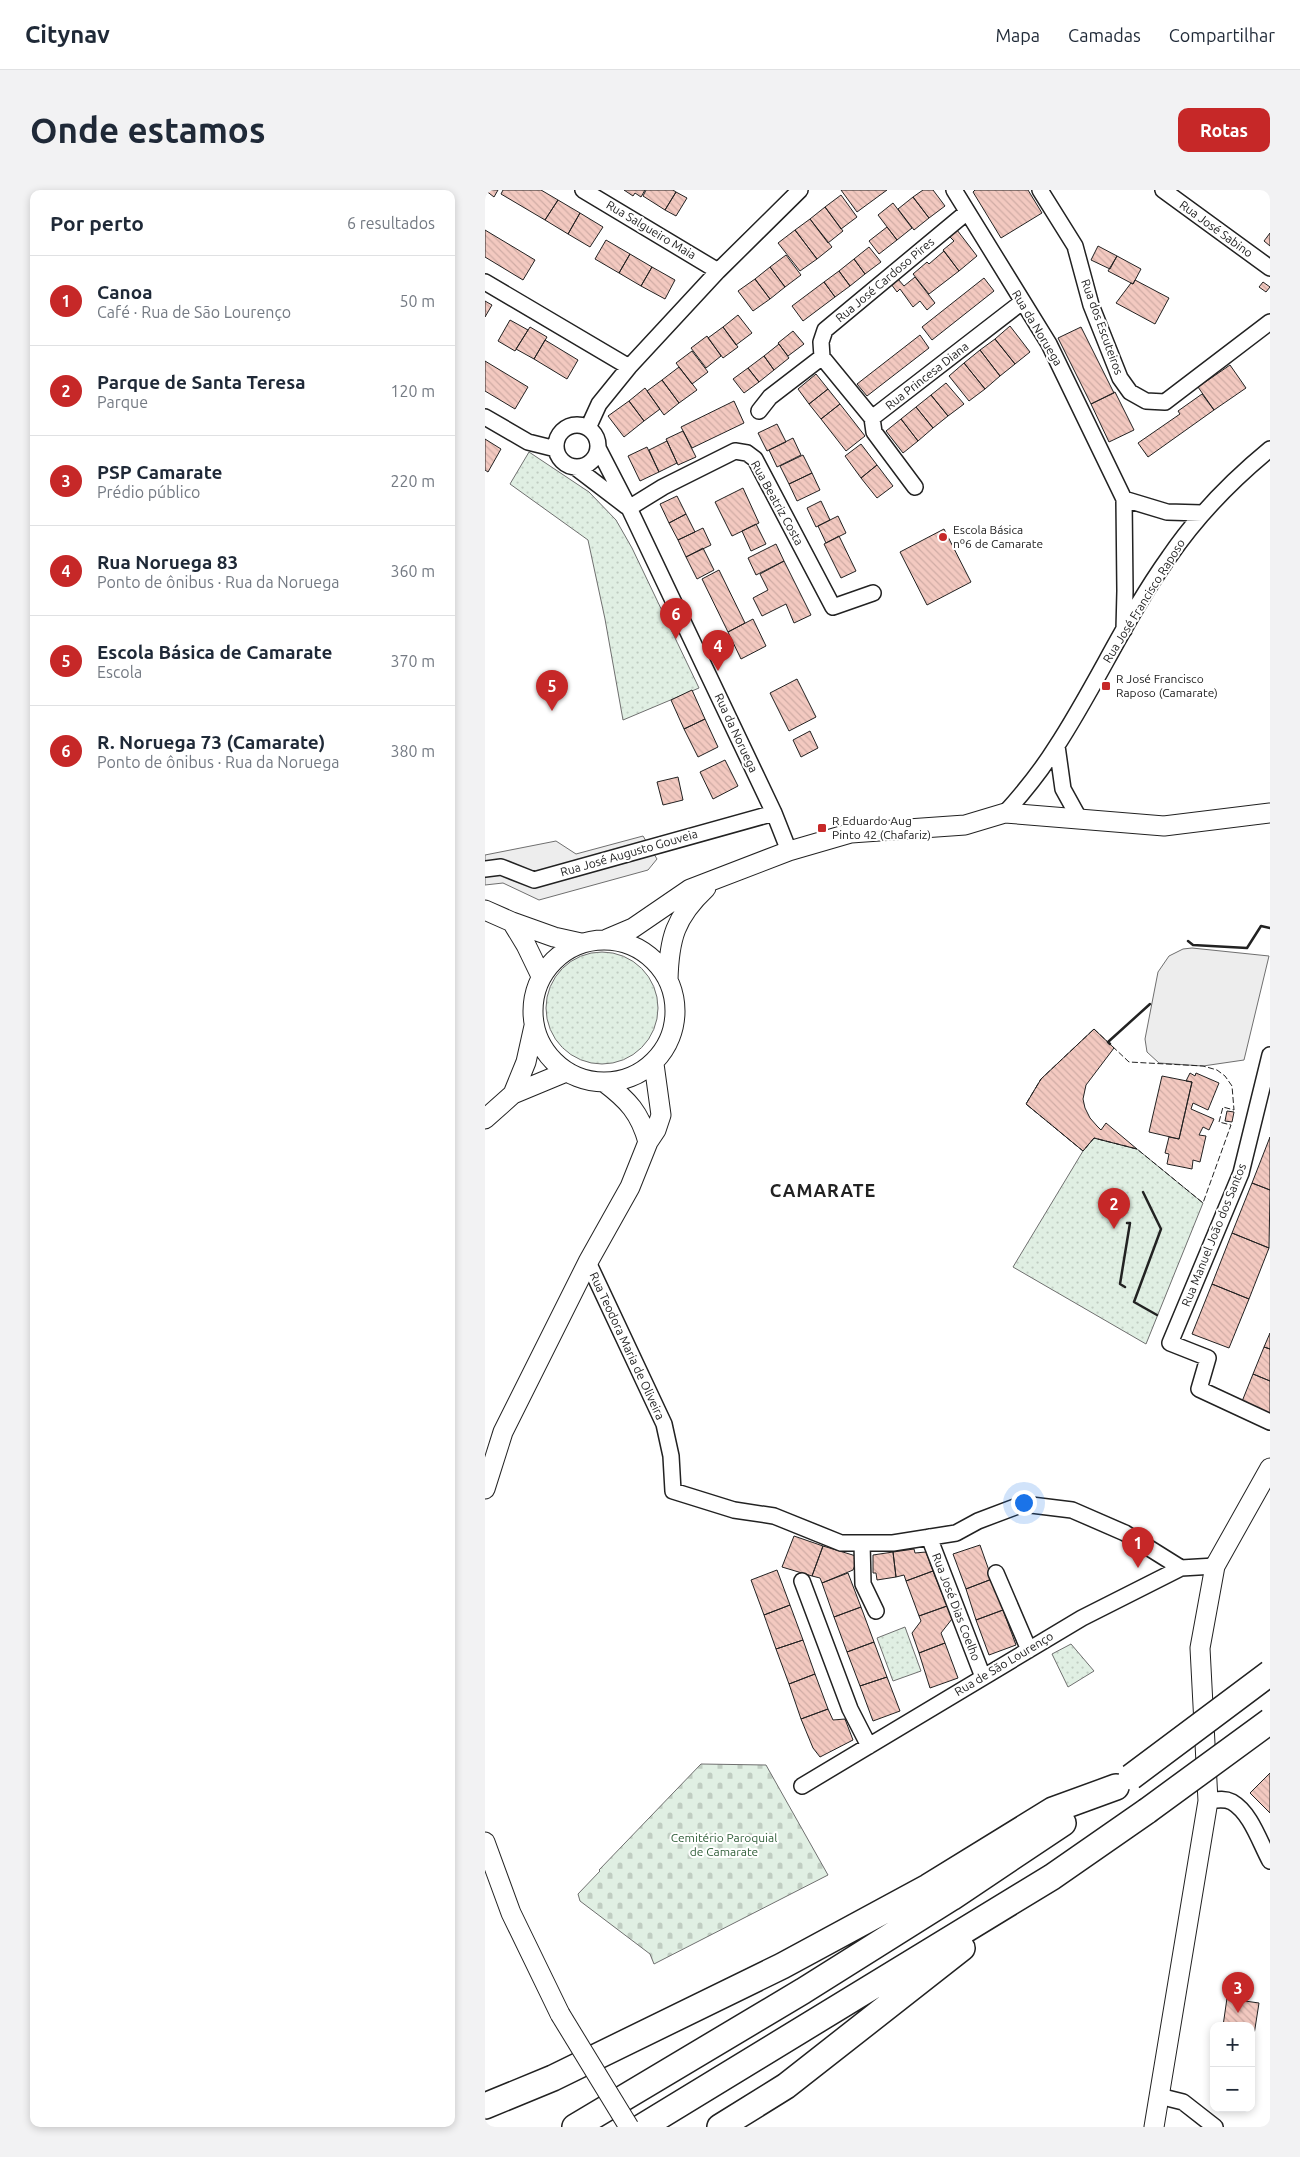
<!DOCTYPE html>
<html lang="pt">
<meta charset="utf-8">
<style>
:root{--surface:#fff;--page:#f2f2f3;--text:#1f2937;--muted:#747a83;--line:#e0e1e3;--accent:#c62828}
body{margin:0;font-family:Ubuntu,sans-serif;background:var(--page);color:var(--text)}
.controls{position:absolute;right:15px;bottom:15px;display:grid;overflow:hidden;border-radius:10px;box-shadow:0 2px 8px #0003}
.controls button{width:45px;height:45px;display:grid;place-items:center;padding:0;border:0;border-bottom:1px solid var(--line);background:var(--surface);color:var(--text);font:25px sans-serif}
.you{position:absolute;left:538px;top:1312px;width:18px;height:18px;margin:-12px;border:4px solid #fff;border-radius:50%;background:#1a73e8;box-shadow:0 0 0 8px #1a73e833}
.badge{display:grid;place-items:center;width:32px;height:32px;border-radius:50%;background:var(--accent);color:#fff;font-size:16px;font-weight:700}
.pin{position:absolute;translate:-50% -41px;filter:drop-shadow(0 1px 2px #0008)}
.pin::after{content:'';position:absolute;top:26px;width:18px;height:15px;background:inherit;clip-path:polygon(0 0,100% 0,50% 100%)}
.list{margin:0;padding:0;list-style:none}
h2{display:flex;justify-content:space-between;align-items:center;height:65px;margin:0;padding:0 20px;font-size:21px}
h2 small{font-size:16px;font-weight:400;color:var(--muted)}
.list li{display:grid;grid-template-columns:32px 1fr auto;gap:15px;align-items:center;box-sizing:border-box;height:90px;padding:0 20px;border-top:1px solid var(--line)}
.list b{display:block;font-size:19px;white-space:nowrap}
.list p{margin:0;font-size:16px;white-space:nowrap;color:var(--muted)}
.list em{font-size:16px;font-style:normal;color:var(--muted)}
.map{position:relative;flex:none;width:785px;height:1937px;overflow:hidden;border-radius:10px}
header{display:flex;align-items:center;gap:30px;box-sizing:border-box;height:70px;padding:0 25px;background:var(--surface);border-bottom:1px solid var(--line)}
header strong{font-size:24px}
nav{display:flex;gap:28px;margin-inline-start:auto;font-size:18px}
.intro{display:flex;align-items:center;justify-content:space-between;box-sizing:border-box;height:120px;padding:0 30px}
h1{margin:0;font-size:35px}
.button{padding:12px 22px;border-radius:10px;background:var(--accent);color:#fff;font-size:18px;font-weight:700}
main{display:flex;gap:30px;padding:0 30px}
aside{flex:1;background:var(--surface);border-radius:10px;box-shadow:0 2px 8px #0003}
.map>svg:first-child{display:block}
.green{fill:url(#green-dots);stroke:#6f6f6f}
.cemetery{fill:url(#cemetery-stones);stroke:#6f6f6f}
.parking{fill:#ededed;stroke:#6f6f6f}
.building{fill:url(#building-back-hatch);stroke:#222}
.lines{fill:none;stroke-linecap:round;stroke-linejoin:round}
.minor-casing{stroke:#222;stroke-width:18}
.tertiary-casing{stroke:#222;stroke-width:21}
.trunk-casing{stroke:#222;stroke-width:28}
.minor{stroke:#fff;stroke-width:15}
.tertiary{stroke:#fff;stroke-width:19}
.trunk{stroke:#fff;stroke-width:25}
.tertiary-bridge-casing{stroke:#222;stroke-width:21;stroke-linecap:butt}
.trunk-bridge-casing{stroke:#222;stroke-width:28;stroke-linecap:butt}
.tertiary-bridge{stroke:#fff;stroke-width:19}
.trunk-bridge{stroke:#fff;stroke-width:25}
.fence{stroke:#222;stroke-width:1;stroke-dasharray:6 2.5;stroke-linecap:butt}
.wall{stroke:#222;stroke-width:2.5}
.poi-dot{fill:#c62828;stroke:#fff;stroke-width:2}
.labels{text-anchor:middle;stroke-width:4;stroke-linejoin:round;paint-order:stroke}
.street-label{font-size:12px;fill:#222;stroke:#fff}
.poi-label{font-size:12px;fill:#222;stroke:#fff;text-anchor:start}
.park-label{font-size:12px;fill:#2f5e38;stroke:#fff}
.district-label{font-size:18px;font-weight:bold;letter-spacing:1px;fill:#222;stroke:#fff}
</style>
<header>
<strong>Citynav</strong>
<nav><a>Mapa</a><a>Camadas</a><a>Compartilhar</a></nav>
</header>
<div class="intro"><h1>Onde estamos</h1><a class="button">Rotas</a></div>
<main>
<aside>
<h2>Por perto<small>6 resultados</small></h2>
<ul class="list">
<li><span class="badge">1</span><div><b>Canoa</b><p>Café · Rua de São Lourenço</p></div><em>50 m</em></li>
<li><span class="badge">2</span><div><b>Parque de Santa Teresa</b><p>Parque</p></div><em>120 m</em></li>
<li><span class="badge">3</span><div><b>PSP Camarate</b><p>Prédio público</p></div><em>220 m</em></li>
<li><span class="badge">4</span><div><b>Rua Noruega 83</b><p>Ponto de ônibus · Rua da Noruega</p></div><em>360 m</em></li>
<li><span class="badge">5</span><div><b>Escola Básica de Camarate</b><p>Escola</p></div><em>370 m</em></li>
<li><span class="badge">6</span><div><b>R. Noruega 73 (Camarate)</b><p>Ponto de ônibus · Rua da Noruega</p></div><em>380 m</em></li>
</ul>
</aside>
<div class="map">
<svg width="785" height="1937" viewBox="0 0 785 1937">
<defs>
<pattern id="green-dots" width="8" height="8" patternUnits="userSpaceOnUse" patternTransform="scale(1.25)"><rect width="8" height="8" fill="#e0efe3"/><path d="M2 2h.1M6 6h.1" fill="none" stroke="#c0cdc2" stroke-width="1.8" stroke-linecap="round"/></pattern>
<pattern id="cemetery-stones" width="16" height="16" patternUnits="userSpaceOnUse" patternTransform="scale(1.25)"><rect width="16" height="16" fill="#e0efe3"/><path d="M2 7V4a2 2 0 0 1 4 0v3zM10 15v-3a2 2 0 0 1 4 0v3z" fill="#c0cdc2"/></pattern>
<pattern id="building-back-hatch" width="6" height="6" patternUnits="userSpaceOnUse" patternTransform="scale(1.25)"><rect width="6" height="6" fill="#f3c9c0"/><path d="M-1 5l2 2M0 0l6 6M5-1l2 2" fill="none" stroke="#d0aca5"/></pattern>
</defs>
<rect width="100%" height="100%" fill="#fff"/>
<path class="green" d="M 44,262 L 104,302 L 131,330 L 147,358 L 214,498 L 138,530 L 120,429 L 103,350 L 25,294 Z
M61 818a56 56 0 1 1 112 0a56 56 0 1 1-112 0Z
M 609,948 L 652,959 L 718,1013 L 661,1154 L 528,1077 L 598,961 Z
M 420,1437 L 436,1481 L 408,1491 L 392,1448 Z
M 586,1454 L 609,1481 L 583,1497 L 567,1464 Z"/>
<path class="cemetery" d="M 216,1574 L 281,1575 L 343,1685 L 169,1774 L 165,1764 L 95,1711 L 93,1704 L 115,1681 L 114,1680 Z"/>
<path class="parking" d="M 158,646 L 172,669 L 163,680 L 54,710 L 18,693 L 0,695 L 0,665 L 71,651 L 91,664 Z
M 707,758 L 784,766 L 759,870 L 718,876 L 674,873 L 662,862 L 660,849 L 673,782 L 684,766 L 698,759 Z"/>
<path class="building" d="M 0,0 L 13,0 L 9,7 Z
M 18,0 L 56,0 L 73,10 L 60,30 L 16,4 Z
M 139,0 L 160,0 L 156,7 L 150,3 L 148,6 Z
M 161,0 L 188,0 L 191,2 L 180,20 L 158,6 Z
M 356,0 L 402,0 L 372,22 Z
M 438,0 L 448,0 L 460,16 L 444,28 L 428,7 Z
M 490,0 L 543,0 L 557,23 L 516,48 L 488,2 Z
M 191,2 L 202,8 L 191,26 L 180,20 Z
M 356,5 L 372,27 L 356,39 L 340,17 Z
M 428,7 L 444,28 L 429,40 L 413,19 Z
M 73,10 L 95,23 L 83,44 L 60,30 Z
M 408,13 L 427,38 L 412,50 L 393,25 Z
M 340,17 L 358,41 L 343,53 L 325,29 Z
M 95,23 L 118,37 L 105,57 L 83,44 Z
M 325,29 L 347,57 L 332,69 L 310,40 Z
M 402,37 L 412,50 L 394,64 L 384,51 Z
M 0,40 L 50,70 L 38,90 L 0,67 Z
M 310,40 L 332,69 L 315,81 L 293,53 Z
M 472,40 L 492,66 L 474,81 L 458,60 L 469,51 L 464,46 Z
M 785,43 L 785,56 L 779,51 Z
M 121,50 L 145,64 L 134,83 L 110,69 Z
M 613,56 L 632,66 L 625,79 L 606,70 Z
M 384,57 L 396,72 L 380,84 L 369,69 Z
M 459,61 L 474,81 L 444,104 L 428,84 L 442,72 L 444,74 Z
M 145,64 L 167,77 L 156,96 L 134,83 Z
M 301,65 L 316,85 L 300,97 L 285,77 Z
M 632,66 L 656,79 L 648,94 L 623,81 Z
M 369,69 L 380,84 L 365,96 L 354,81 Z
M 167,77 L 190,90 L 180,109 L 156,96 Z
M 285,77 L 300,97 L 285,109 L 270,89 Z
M 354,81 L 365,96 L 350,107 L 339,92 Z
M 430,87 L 450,113 L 442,120 L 435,111 L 428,117 L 415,99 L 412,102 L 406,94 L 413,89 L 419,96 Z
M 499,88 L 509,101 L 447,150 L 437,137 Z
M 270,89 L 285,109 L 268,121 L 253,101 Z
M 650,90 L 684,108 L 670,134 L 631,113 L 646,93 L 648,94 Z
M 339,92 L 350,107 L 318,131 L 307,116 Z
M 778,92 L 785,97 L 781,102 L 774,97 Z
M 0,111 L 7,115 L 0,127 Z
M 253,125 L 267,143 L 251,155 L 238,137 Z
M 25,130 L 43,140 L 30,161 L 13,151 Z
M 525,136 L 545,162 L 530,174 L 510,149 Z
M 45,137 L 62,147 L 49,169 L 31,159 Z
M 238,137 L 253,157 L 238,168 L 223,148 Z
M 596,137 L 629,203 L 606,214 L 573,148 Z
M 308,141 L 319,154 L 303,166 L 293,153 Z
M 435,145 L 444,158 L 382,206 L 372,194 Z
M 222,146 L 236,166 L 221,178 L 206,158 Z
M 510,149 L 530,174 L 515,186 L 495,160 Z
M 60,150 L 93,170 L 82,189 L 49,169 Z
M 294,154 L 304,168 L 289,180 L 279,166 Z
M 495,160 L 515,186 L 500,199 L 479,173 Z
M 207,161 L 223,182 L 207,194 L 191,173 Z
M 279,166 L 289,180 L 274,192 L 263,178 Z
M 0,171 L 43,197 L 30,219 L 0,201 Z
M 479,173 L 500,199 L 484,211 L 464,186 Z
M 745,175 L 761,198 L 729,220 L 713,197 Z
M 194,177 L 212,200 L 194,213 L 177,190 Z
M 263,178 L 274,192 L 259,203 L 248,189 Z
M 331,184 L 343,199 L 324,214 L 313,199 Z
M 177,190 L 194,213 L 179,225 L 162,201 Z
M 461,193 L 479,214 L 463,226 L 446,205 Z
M 160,198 L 175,219 L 159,231 L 144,211 Z
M 343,199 L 355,214 L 336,229 L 324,214 Z
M 630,202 L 649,240 L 624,252 L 606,214 Z
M 717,204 L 729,220 L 663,267 L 653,253 L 695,224 L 693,221 Z
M 446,205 L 463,226 L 448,238 L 431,217 Z
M 144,211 L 159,231 L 139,247 L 123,226 Z
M 249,211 L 259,233 L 207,258 L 196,237 Z
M 355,214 L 380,246 L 361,261 L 336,229 Z
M 431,217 L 448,238 L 433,251 L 416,229 Z
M 416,229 L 433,251 L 418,263 L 401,241 Z
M 292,234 L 301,252 L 282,261 L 273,243 Z
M 198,241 L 211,267 L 193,275 L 181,249 Z
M 308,248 L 316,265 L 292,277 L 284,260 Z
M 0,249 L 16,259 L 3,282 L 0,280 Z
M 182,251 L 192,273 L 174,282 L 164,260 Z
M 376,254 L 392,275 L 376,288 L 360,266 Z
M 162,257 L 174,282 L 155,291 L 143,266 Z
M 318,265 L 327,283 L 304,294 L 295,276 Z
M 392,275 L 408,296 L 392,308 L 376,288 Z
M 327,283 L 335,300 L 312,311 L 304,294 Z
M 258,298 L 274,333 L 247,346 L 230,312 Z
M 192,306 L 201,324 L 184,333 L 175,314 Z
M 336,311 L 345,330 L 331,337 L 322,318 Z
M 201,324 L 210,342 L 193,350 L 184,333 Z
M 353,326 L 361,343 L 341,353 L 333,336 Z
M 271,334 L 281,354 L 266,361 L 257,341 Z
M 218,338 L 226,355 L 201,367 L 193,350 Z
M 459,339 L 486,392 L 442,415 L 415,362 Z
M 354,346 L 371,381 L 356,388 L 339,354 Z
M 291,354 L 299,371 L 271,385 L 263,368 Z
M 218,358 L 229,380 L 212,389 L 201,367 Z
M 299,371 L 326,425 L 309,433 L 301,414 L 277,426 L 268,408 L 283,400 L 275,384 Z
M 234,380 L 260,433 L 243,442 L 217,389 Z
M 268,429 L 281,456 L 256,469 L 243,442 Z
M 312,489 L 331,527 L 304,541 L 285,503 Z
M 207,500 L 220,529 L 199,539 L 186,510 Z
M 220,529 L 233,557 L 213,567 L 199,539 Z
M 325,541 L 333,558 L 316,567 L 308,550 Z
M 240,570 L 253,596 L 228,609 L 215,582 Z
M 193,587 L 198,610 L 178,615 L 172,592 Z
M 609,839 L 629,858 L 601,895 L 598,909 L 600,918 L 605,928 L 612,936 L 616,940 L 621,933 L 652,959 L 609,948 L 598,961 L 541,914 L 556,889 Z
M 705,883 L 710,886 L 711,883 L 734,893 L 723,920 L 708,913 L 706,919 L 729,929 L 724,940 L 718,937 L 714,945 L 721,946 L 715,972 L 708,970 L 707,979 L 682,974 L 684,964 L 680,963 L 684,947 L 694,949 L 707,892 L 701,891 Z
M 677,886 L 707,892 L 694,949 L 664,942 Z
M 742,921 L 749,922 L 747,932 L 740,931 Z
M 785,947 L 785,1000 L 767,993 Z
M 767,993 L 785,1000 L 784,1058 L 747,1043 Z
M 747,1043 L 784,1058 L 764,1109 L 727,1094 Z
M 727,1094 L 764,1109 L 744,1158 L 707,1144 Z
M 785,1143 L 785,1159 L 779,1157 Z
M 779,1157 L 785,1159 L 785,1191 L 768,1184 Z
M 768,1184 L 785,1191 L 785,1226 L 756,1214 Z
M 309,1346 L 338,1356 L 327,1386 L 297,1377 Z
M 495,1355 L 507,1389 L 481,1399 L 468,1364 Z
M 338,1356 L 371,1366 L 369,1369 L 372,1370 L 368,1380 L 337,1393 L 335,1388 L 327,1386 Z
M 429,1359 L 430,1363 L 441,1362 L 448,1381 L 421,1391 L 419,1385 L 411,1387 L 408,1362 Z
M 408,1362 L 411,1387 L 392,1390 L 391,1383 L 388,1383 L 388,1365 Z
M 292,1380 L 305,1415 L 279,1425 L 266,1390 Z
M 448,1381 L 462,1416 L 434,1426 L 421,1391 Z
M 363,1383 L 376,1417 L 349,1427 L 337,1393 Z
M 507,1389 L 518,1420 L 491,1430 L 481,1399 Z
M 305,1415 L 318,1450 L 291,1459 L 279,1425 Z
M 462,1416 L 467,1429 L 456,1443 L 460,1453 L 434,1463 L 427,1443 L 436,1431 L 434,1426 Z
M 376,1417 L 389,1452 L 362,1462 L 349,1427 Z
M 518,1420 L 531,1455 L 504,1465 L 491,1430 Z
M 318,1450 L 330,1484 L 304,1494 L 291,1459 Z
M 389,1452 L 402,1487 L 375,1496 L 362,1462 Z
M 460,1453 L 473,1488 L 445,1498 L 434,1463 Z
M 330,1484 L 343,1519 L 316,1529 L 304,1494 Z
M 402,1487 L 415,1521 L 388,1531 L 375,1496 Z
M 343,1519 L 348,1530 L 360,1529 L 368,1550 L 335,1567 L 328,1558 L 316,1529 Z
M 785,1583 L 785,1623 L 765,1603 Z
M 743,1801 L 761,1804 L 760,1811 L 774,1813 L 766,1864 L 766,1836 L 738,1836 Z"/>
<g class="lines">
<g class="minor-casing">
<path id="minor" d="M 98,0 L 233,81
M 469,0 L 564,154 L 639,309 L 640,401 L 639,440
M 555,0 L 590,56 L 606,115 L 635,188 L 645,202 L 661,211 L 680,212 L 785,132
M 678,0 L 785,78
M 0,92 L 144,177
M 274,221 L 285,207 L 337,167
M 0,227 L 43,252 L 71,259
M 387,228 L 337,167 L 336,152 L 340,140 L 482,22
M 387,228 L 537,112
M 387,228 L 389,242 L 430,297
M71 256a21 21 0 1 1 42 0a21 21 0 1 1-42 0Z
M 103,238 L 114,214 L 144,177 L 233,81 L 315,0
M 113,258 L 144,318 L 289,623 L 304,661
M 90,277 L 141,316
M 639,309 L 682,322 L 717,323
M 144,318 L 178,297 L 250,261 L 262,263 L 270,269 L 348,417 L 388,403
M 572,556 L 578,599 L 594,628
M 520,623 C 539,602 556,581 571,557 C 611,496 641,427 684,367 C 712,326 746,291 785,259
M 0,679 L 16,677 L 49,690 L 289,623
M 785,865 L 756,983 L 685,1153 L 723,1168 L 714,1199 L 785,1232
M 103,1072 L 179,1234 L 186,1266 L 188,1301 L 249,1320 L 289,1326 L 356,1353 L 408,1353 L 471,1343 L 493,1331 L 538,1314 L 587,1320 L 640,1343 L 696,1378
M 444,1347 L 498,1487
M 377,1353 L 378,1394 L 391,1421
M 511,1383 L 544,1460
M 317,1391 L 365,1519 L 384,1556
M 317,1596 L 597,1428 L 696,1378 L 730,1376
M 723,1611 C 731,1610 739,1608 747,1612 C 766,1623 775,1653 785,1671
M 674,1906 L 698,1912 L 730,1937"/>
</g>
<g class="tertiary-casing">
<path id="tertiary" d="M 0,720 L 27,732 L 69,747 L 96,753
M 27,732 L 41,755 L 56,786
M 122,749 L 148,738 L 205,699 L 304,661 L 366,643 L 480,635 L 520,623 L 679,636 L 785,623
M48 821a71 71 0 1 1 142 0a71 71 0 1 1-142 0Z
M 183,790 C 184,749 190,727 221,698
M 119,892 C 143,910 155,923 163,952
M 28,904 L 41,872 L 49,836
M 0,929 L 28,904 L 81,882
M 0,1299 L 18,1242 L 103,1072 L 145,997 L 163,952 L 171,940 L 176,925 L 169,874
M 0,1652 L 26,1723 L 75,1824
M 669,1937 L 723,1611 L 715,1458 L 730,1376 L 785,1278"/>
</g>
<g class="trunk-casing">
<path id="trunk" d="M 0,1916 L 68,1888 L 297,1776 L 443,1697 L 568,1620 L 631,1597
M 90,1937 L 318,1801 L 466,1708 L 578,1633
M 157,1937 L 567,1687 L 662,1621
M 235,1937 L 301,1896 L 477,1758"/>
</g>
<use href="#minor" class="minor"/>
<use href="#tertiary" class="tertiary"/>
<use href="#trunk" class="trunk"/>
<g class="tertiary-bridge-casing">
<path id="tertiary-bridge" d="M 75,1824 L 144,1937"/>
</g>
<g class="trunk-bridge-casing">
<path id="trunk-bridge" d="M 646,1587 L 785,1483
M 662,1621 L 785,1531"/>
</g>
<use href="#tertiary-bridge" class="tertiary-bridge"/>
<use href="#trunk-bridge" class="trunk-bridge"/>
<path class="fence" d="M 609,839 L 644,872 L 718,876 L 732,880 L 740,886 L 747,896 L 749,920 L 738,917 L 734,932 L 746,935 L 718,1013 L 652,959 L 609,948 L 598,961 L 541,914 L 556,889 Z"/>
<path class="wall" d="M 703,751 L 708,755 L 762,758 L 776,736 L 785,738
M 625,854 L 623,852 L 665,814
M 658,1002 L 676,1039 L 649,1112 L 672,1125
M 640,1097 L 635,1094 L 645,1033 L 642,1033"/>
</g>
<g class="poi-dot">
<circle cx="458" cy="347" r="5"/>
<rect x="616" y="491" width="10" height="10" rx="2.5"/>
<rect x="332" y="633" width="10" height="10" rx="2.5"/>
</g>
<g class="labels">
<g class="street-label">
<text transform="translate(731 39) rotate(36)" y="4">Rua José Sabino</text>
<text transform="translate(166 40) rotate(31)" y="4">Rua Salgueiro Maia</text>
<text transform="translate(400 90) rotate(-40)" y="4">Rua José Cardoso Pires</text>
<text transform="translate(617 137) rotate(70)" y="4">Rua dos Escuteiros</text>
<text transform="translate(552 138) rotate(59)" y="4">Rua da Noruega</text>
<text transform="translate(442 186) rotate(-38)" y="4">Rua Princesa Diana</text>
<text transform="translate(292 313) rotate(61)" y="4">Rua Beatriz Costa</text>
<text transform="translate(659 411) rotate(-58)" y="4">Rua José Francisco Raposo</text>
<text transform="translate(251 543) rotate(65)" y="4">Rua da Noruega</text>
<text transform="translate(144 663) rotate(-16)" y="4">Rua José Augusto Gouveia</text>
<text transform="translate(729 1045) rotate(-68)" y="4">Rua Manuel João dos Santos</text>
<text transform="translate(142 1156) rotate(65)" y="4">Rua Teodora Maria de Oliveira</text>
<text transform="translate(471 1417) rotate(69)" y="4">Rua José Dias Coelho</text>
<text transform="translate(519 1474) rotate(-31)" y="4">Rua de São Lourenço</text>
</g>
<g class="poi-label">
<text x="468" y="344">Escola Básica<tspan x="468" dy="14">nº6 de Camarate</tspan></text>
<text x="631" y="493">R José Francisco<tspan x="631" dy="14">Raposo (Camarate)</tspan></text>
<text x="347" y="635">R Eduardo Aug<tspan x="347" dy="14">Pinto 42 (Chafariz)</tspan></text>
</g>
<g class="park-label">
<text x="239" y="1652">Cemitério Paroquial<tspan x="239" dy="14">de Camarate</tspan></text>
</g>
<g class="district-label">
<text x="338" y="1007">CAMARATE</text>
</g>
</g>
</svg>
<div class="controls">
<button>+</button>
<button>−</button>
</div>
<div class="you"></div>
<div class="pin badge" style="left:653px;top:1378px">1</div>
<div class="pin badge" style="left:629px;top:1039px">2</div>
<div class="pin badge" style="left:753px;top:1823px">3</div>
<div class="pin badge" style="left:233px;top:481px">4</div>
<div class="pin badge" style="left:67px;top:521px">5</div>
<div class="pin badge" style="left:191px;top:449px">6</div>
</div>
</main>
